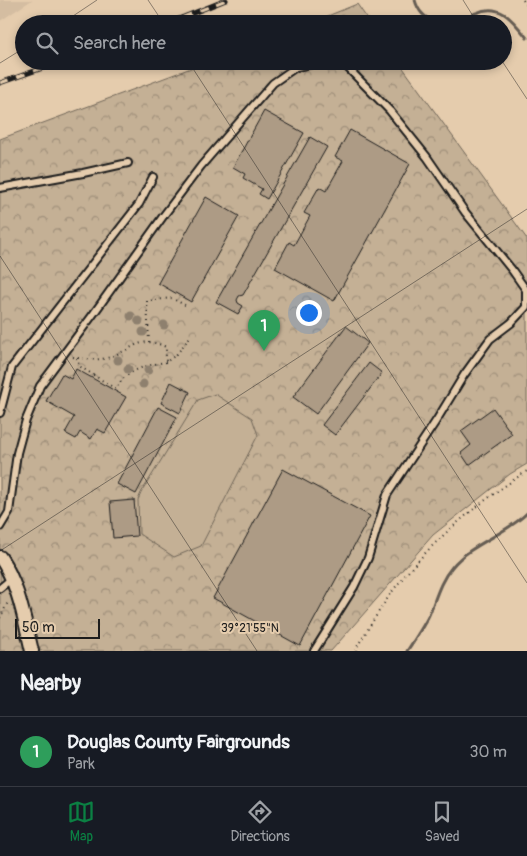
<!DOCTYPE html>
<meta charset="utf-8">
<style>
:root{--surface:#171b24;--page:#20242c;--text:#f1f3f6;--muted:#9ea1a6;--line:#363941;--accent:#0b8043}
body{margin:0;font-family:Pangolin,sans-serif;background:var(--page);color:var(--text)}
.scale{position:absolute;left:15px;bottom:12px;width:85px;box-sizing:border-box;padding-left:5px;border:2px solid #1c1c1c;border-top:0;font-size:14px;line-height:18px;white-space:nowrap;color:#1c1c1c;-webkit-text-stroke:4px #e5ccad;paint-order:stroke}
.you{position:absolute;left:308px;top:312px;width:18px;height:18px;margin:-12px;border:4px solid #fff;border-radius:50%;background:#1a73e8;box-shadow:0 0 0 8px #1a73e833}
.badge{display:grid;place-items:center;width:32px;height:32px;border-radius:50%;background:var(--accent);color:#fff;font-size:16px;font-weight:700}
.pin{position:absolute;translate:-50% -41px;filter:drop-shadow(0 1px 2px #0008)}
.pin::after{content:'';position:absolute;top:26px;width:18px;height:15px;background:inherit;clip-path:polygon(0 0,100% 0,50% 100%)}
.list{margin:0;padding:0;list-style:none}
h2{display:flex;justify-content:space-between;align-items:center;height:65px;margin:0;padding:0 20px;font-size:21px}
h2 small{font-size:16px;font-weight:400;color:var(--muted)}
.list li{display:grid;grid-template-columns:32px 1fr auto;gap:15px;align-items:center;box-sizing:border-box;height:70px;padding:0 20px;border-top:1px solid var(--line)}
.list b{display:block;font-size:19px;white-space:nowrap}
.list p{margin:0;font-size:16px;white-space:nowrap;color:var(--muted)}
.list em{font-size:16px;font-style:normal;color:var(--muted)}
.icon{flex:none;width:28px;height:28px;fill:none;stroke:currentColor;stroke-width:2;stroke-linecap:round;stroke-linejoin:round}
.map{position:relative;flex:none;width:527px;height:651px;overflow:hidden}
.search{position:absolute;background:var(--surface);box-shadow:0 2px 8px #0003;left:15px;right:15px;top:15px;height:55px;display:flex;align-items:center;gap:12px;box-sizing:border-box;padding:0 18px;border-radius:28px;color:var(--muted);font-size:19px}
.sheet{height:135px;background:var(--surface)}
nav{display:flex;justify-content:space-around;align-items:center;box-sizing:border-box;height:70px;border-top:1px solid var(--line);background:var(--surface);font-size:14px;color:var(--muted)}
nav a{display:grid;justify-items:center;gap:2px}
nav .on{color:var(--accent)}
.map>svg:first-child{display:block}
.built{fill:#d4bda1}
.forest{fill:url(#forest-crowns);stroke:#706658}
.pitch{fill:#c4b095;stroke:#706658}
.lines{fill:none;stroke-linecap:round;stroke-linejoin:round}
.stream{stroke:#665d52;stroke-width:3}
.building{fill:#ad9b85;stroke:#1c1c1c}
.service-casing{stroke:#1c1c1c;stroke-width:10}
.minor-casing{stroke:#1c1c1c;stroke-width:16}
.path{stroke:#1c1c1c;stroke-width:2;stroke-dasharray:1 4;stroke-linecap:butt}
.service{stroke:#e5ccad;stroke-width:6}
.minor{stroke:#e5ccad;stroke-width:12}
.rail-casing{stroke:#1c1c1c;stroke-width:5}
.rail{stroke:#e5ccad;stroke-width:3;stroke-dasharray:9;stroke-linecap:butt}
.tree{fill:#8e806e}
.ticks{fill:none;stroke:#1c1c1c;stroke-width:1;stroke-opacity:0.45}
.ticks-label{font-size:12px;text-anchor:middle;fill:#1c1c1c;stroke:#e5ccad;stroke-width:4;stroke-linejoin:round;paint-order:stroke}
</style>
<div class="map">
<svg width="527" height="651" viewBox="0 0 527 651">
<defs>
<pattern id="forest-crowns" width="20" height="18" patternUnits="userSpaceOnUse" patternTransform="scale(1.25)"><rect width="20" height="18" fill="#c4b095"/><path d="M2 6a3 3 0 1 1 6 0M12 15a3 3 0 1 1 6 0" fill="none" stroke="#9e8e79"/></pattern>
</defs>
<rect width="100%" height="100%" fill="#e5ccad"/>
<filter id="ink" filterUnits="userSpaceOnUse"><feTurbulence type="fractalNoise" baseFrequency=".02" numOctaves="2"/><feDisplacementMap in="SourceGraphic" scale="10" xChannelSelector="R" yChannelSelector="G"/><feConvolveMatrix kernelMatrix="1 2 1 2 8 2 1 2 1" color-interpolation-filters="sRGB"/></filter>
<g filter="url(#ink)">
<path class="built" d="M 0,0 L 32,0 L 0,21 Z"/>
<path class="forest" d="M 357,4 L 371,24 L 308,24 Z
M 210,61 L 398,61 L 527,239 L 527,464 L 510,474 L 433,535 L 331,651 L 0,651 L 0,139 Z"/>
<path class="pitch" d="M 215,394 L 252,418 L 258,435 L 201,546 L 174,557 L 139,534 L 138,500 L 141,493 L 198,400 Z"/>
<g class="lines">
<path class="stream" d="M 415,0 C 418,12 425,17 435,24
M 459,24 C 465,21 470,15 476,13 C 500,2 513,20 527,38
M 407,651 C 415,639 423,627 429,615 C 436,598 440,581 452,567 C 472,543 505,535 527,513"/>
</g>
<path class="building" d="M 264,111 L 304,133 L 267,199 L 259,194 L 262,189 L 243,178 L 245,174 L 233,167 Z
M 350,130 L 410,164 L 334,301 L 275,268 L 289,242 L 294,245 L 310,216 L 304,213 L 319,187 L 326,191 L 343,161 L 335,157 Z
M 310,137 L 327,147 L 243,295 L 239,296 L 237,300 L 238,303 L 243,306 L 238,314 L 216,302 Z
M 206,197 L 239,216 L 191,302 L 158,283 Z
M 346,326 L 368,343 L 316,414 L 293,397 Z
M 369,363 L 382,373 L 335,435 L 322,425 Z
M 76,369 L 126,397 L 105,433 L 97,429 L 91,439 L 80,432 L 76,439 L 65,433 L 74,417 L 46,401 L 62,374 L 71,379 Z
M 171,382 L 190,392 L 180,413 L 161,403 Z
M 158,407 L 177,417 L 136,494 L 117,484 Z
M 493,408 L 512,434 L 469,465 L 461,453 L 471,445 L 461,431 Z
M 283,469 L 370,516 L 300,646 L 213,598 Z
M 134,500 L 137,536 L 113,538 L 110,502 Z"/>
<g class="lines">
<g class="service-casing">
<path id="service" d="M 0,188 L 83,173 L 128,163
M 0,413 L 12,367 L 139,204 L 153,177
M 0,527 L 9,512 L 17,453 L 26,420 L 40,386 L 92,316 L 164,215 L 201,166 L 273,83 L 296,67 L 317,63 L 343,63 L 390,111 L 427,157 L 465,212 L 512,270 L 526,290 L 526,307 L 511,323 L 490,339 L 464,375 L 436,421 L 387,495 L 368,558 L 354,587 L 314,651
M 0,588 L 11,579"/>
</g>
<g class="minor-casing">
<path id="minor" d="M 0,557 C 19,585 24,619 32,651"/>
</g>
<path class="path" d="M 523,0 L 527,5
M 149,342 L 147,301 L 171,298 L 185,305
M 73,357 C 87,360 102,361 115,355 C 137,346 142,336 166,347 L 166,362 L 176,355 L 190,337
M 77,358 L 79,366 L 116,389 C 125,370 147,365 166,362
M 0,618 L 8,602
M 356,651 L 358,645 C 371,625 383,603 398,584 C 435,538 478,503 527,471"/>
<use href="#service" class="service"/>
<use href="#minor" class="minor"/>
<g class="rail-casing">
<path id="rail" d="M 166,24 L 226,0
M 0,83 L 63,61"/>
</g>
<use href="#rail" class="rail"/>
</g>
<g class="tree">
<circle cx="131" cy="316" r="4.5"/>
<circle cx="139" cy="321" r="4.5"/>
<circle cx="164" cy="325" r="4.5"/>
<circle cx="143" cy="332" r="4.5"/>
<circle cx="118" cy="360" r="4.5"/>
<circle cx="128" cy="369" r="4.5"/>
<circle cx="148" cy="370" r="4.5"/>
<circle cx="143" cy="384" r="4.5"/>
</g>
</g>
<path class="ticks" d="M 148,0 L 164,24M 463,0 L 478,24M 61,24 L 97,0M 188,61 L 527,583M 502,61 L 527,99M 0,63 L 24,48M 0,256 L 257,651M 0,551 L 527,209"/>
<g class="ticks-label">
<text x="250" y="632">39°21'55"N</text>
</g>
</svg>
<div class="scale">50 m</div>
<div class="you"></div>
<div class="pin badge" style="left:264px;top:351px;background:#2e9e5b">1</div>
<div class="search"><svg class="icon" aria-label="search" viewBox="0 0 24 24"><circle cx="10" cy="10" r="6"/><path d="M15 15l6 6"/></svg>Search here</div>
</div>
<section class="sheet">
<h2>Nearby<small></small></h2>
<ul class="list">
<li><span class="badge" style="background:#2e9e5b">1</span><div><b>Douglas County Fairgrounds</b><p>Park</p></div><em>30 m</em></li>
</ul>
</section>
<nav>
<a class="on"><svg class="icon" aria-label="map" viewBox="0 0 24 24"><path d="M3 6l6-2 6 2 6-2v14l-6 2-6-2-6 2zM9 4v14M15 6v14"/></svg>Map</a>
<a><svg class="icon" aria-label="directions" viewBox="0 0 24 24"><path d="M12 3l9 9-9 9-9-9zM9 14v-3h6M13 9l2 2-2 2"/></svg>Directions</a>
<a><svg class="icon" aria-label="saved" viewBox="0 0 24 24"><path d="M7 4h10v16l-5-4-5 4z"/></svg>Saved</a>
</nav>
